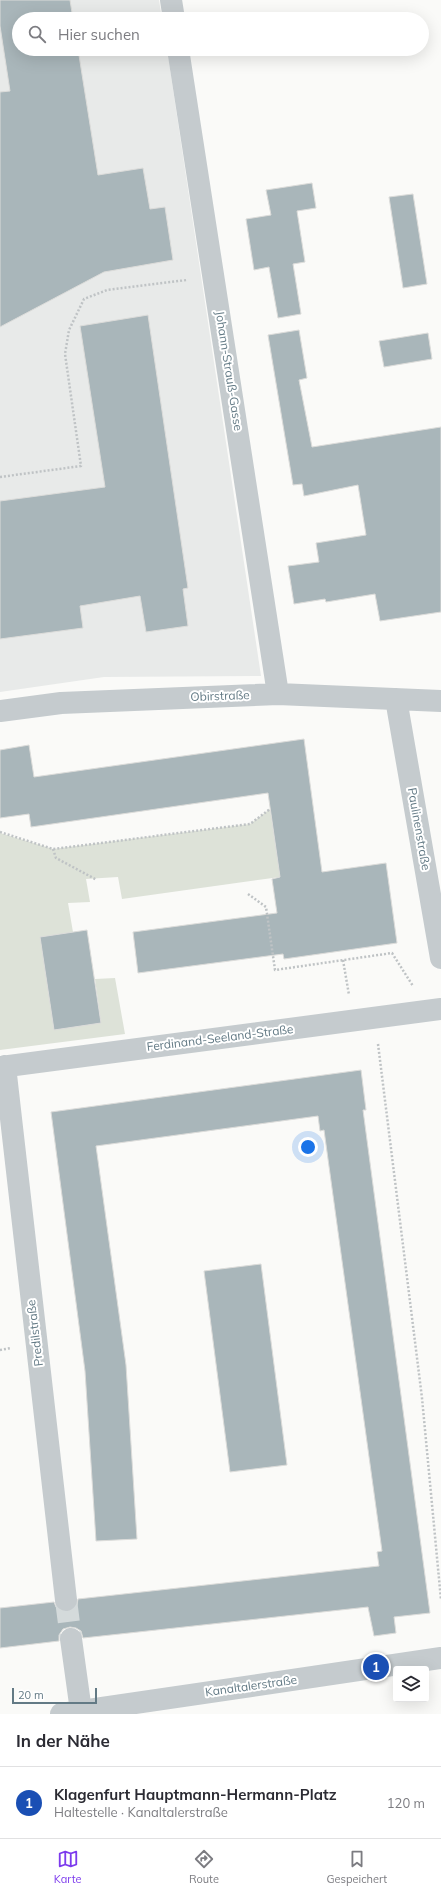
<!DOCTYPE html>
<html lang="de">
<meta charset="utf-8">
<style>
:root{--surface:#fff;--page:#f2f2f3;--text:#2b2b33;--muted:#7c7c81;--line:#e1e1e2;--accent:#7c3aed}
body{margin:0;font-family:Mulish,sans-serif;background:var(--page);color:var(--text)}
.controls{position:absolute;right:12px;bottom:12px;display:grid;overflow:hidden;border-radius:4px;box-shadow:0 4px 16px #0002}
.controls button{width:36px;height:36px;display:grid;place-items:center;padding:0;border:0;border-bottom:1px solid var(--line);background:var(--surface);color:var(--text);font:20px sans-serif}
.scale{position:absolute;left:12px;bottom:10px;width:85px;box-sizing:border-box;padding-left:4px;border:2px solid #637a85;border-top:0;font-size:11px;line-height:14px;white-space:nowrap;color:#637a85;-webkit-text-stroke:3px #fff;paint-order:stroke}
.you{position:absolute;left:308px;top:1147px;width:14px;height:14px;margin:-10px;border:3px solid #fff;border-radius:50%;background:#1a73e8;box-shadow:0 0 0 6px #1a73e833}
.badge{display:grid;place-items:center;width:26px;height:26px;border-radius:50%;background:var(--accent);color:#fff;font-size:13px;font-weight:700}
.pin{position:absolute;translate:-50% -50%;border:2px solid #fff;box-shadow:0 1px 4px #0006}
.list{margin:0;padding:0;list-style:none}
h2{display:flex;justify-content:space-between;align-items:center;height:52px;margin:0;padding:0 16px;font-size:17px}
h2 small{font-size:13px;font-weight:400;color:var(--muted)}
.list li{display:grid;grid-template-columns:26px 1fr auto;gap:12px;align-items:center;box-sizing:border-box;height:72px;padding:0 16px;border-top:1px solid var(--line)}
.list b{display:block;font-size:15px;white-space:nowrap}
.list p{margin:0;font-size:13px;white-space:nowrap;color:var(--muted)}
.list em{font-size:13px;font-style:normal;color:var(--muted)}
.icon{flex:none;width:22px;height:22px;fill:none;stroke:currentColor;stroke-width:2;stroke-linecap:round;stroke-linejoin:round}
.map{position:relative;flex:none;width:441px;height:1714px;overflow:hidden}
.search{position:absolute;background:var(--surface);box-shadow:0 4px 16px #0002;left:12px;right:12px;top:12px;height:44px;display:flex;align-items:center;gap:10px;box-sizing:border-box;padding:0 14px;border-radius:22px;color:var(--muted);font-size:15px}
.sheet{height:124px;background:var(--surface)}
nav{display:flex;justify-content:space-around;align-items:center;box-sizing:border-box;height:56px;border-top:1px solid var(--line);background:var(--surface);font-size:11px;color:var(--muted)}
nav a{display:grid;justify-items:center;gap:2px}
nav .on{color:var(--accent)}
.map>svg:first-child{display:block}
.built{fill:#e8eae9}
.green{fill:#dde2d8}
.building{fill:#a9b6ba;stroke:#dcdcda}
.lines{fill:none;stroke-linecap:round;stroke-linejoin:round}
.minor-tunnel{stroke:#d4dadb;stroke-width:22;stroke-dasharray:22 11;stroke-linecap:butt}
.path{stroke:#bfc3c5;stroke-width:2.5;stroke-dasharray:2 2;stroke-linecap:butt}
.minor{stroke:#c5cbce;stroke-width:22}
.labels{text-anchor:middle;stroke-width:4;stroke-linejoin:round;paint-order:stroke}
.street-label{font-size:12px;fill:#637a85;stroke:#fff}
</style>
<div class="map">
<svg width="441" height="1714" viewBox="0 0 441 1714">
<rect width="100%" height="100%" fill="#fafaf8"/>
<path class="built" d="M 0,0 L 159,0 L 162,19 L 19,19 L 19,49 L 167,49 L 261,676 L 104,677 L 0,692 Z"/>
<path class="green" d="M 270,809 L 280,877 L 122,899 L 118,877 L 86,879 L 90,902 L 68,903 L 73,932 L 40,937 L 54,1030 L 101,1023 L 95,979 L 115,978 L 125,1034 L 0,1050 L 0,833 L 53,849 L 250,824 Z"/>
<path class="building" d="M 0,0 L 70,0 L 73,19 L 19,19 L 19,49 L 78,49 L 98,175 L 143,168 L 150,209 L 165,207 L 173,260 L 104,272 L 0,327 L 0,92 L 10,91 L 0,26 Z
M 312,183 L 316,208 L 297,211 L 305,262 L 293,264 L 301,314 L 278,318 L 269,267 L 254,270 L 246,219 L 271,215 L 266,190 Z
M 413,194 L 427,284 L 403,288 L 389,197 Z
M 148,315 L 188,588 L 183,589 L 188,626 L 146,632 L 140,596 L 80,606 L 83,628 L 0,639 L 0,501 L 105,487 L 80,326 Z
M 299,330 L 307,378 L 299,380 L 312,447 L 441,427 L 441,612 L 380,621 L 375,594 L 326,602 L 325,599 L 294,604 L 288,566 L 319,562 L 316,543 L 366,535 L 358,485 L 304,496 L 302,484 L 293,485 L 268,335 Z
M 428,333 L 432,359 L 384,367 L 379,341 Z
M 304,739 L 322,872 L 386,863 L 397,943 L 284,959 L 283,954 L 138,973 L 133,932 L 277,913 L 272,879 L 280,877 L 268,793 L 31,827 L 29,814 L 0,818 L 0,750 L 29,745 L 34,777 Z
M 87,930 L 101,1023 L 54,1030 L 40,937 Z
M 361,1070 L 366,1110 L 363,1110 L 430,1613 L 394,1617 L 396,1633 L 374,1636 L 368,1607 L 83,1638 L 81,1631 L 76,1628 L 70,1627 L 63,1629 L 59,1635 L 59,1641 L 0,1648 L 0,1608 L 54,1602 L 56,1607 L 61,1611 L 67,1612 L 74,1610 L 77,1605 L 78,1599 L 379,1566 L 377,1552 L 382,1551 L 324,1130 L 320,1131 L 318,1116 L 96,1146 L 126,1365 L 137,1539 L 96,1541 L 85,1371 L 51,1112 Z
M 261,1264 L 287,1465 L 230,1472 L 204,1271 Z"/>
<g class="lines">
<path class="minor-tunnel" d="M 66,1600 L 71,1639"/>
<path class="path" d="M 0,477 L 81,466 L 65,354 L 69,330 L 84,299 L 107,290 L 187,280
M 0,832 L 53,849 L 250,824 L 270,809
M 53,849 L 56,858 L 97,880
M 248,894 L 266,907 L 275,970 L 392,953 L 413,986
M 343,960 L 349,995
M 378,1044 L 422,1398 L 441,1600
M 0,1350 L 11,1348"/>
<path class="minor" d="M 171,0 L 174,19
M 178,49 L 278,694
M 396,699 L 441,958
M 0,711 L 61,703 L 278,694 L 441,701
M 5,1066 L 66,1600
M 0,1067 L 441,1009
M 71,1639 L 81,1711
M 61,1714 L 441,1658"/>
</g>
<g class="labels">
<g class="street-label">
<text transform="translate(229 371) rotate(81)" y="4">Johann-Strauß-Gasse</text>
<text transform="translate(220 696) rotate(-2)" y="4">Obirstraße</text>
<text transform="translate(419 829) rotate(80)" y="4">Paulinenstraße</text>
<text transform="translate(220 1038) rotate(-7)" y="4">Ferdinand-Seeland-Straße</text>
<text transform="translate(35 1333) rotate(-97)" y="4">Predilstraße</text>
<text transform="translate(251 1686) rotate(-8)" y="4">Kanaltalerstraße</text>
</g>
</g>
</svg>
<div class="controls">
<button><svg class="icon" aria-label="layers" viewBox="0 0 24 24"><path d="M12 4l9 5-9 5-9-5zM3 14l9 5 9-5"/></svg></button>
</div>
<div class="scale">20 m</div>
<div class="you"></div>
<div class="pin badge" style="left:376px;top:1667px;background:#1a4fb4">1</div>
<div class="search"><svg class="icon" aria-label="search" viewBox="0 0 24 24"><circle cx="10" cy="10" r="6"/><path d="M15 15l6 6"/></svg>Hier suchen</div>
</div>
<section class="sheet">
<h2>In der Nähe<small></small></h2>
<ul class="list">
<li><span class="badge" style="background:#1a4fb4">1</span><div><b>Klagenfurt Hauptmann-Hermann-Platz</b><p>Haltestelle · Kanaltalerstraße</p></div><em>120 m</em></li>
</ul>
</section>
<nav>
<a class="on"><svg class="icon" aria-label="map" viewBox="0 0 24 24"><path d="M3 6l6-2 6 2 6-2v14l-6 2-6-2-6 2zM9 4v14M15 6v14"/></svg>Karte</a>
<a><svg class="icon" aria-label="directions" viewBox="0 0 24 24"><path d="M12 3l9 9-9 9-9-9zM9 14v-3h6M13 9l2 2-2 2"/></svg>Route</a>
<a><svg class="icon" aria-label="saved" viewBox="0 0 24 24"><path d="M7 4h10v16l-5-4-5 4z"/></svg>Gespeichert</a>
</nav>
